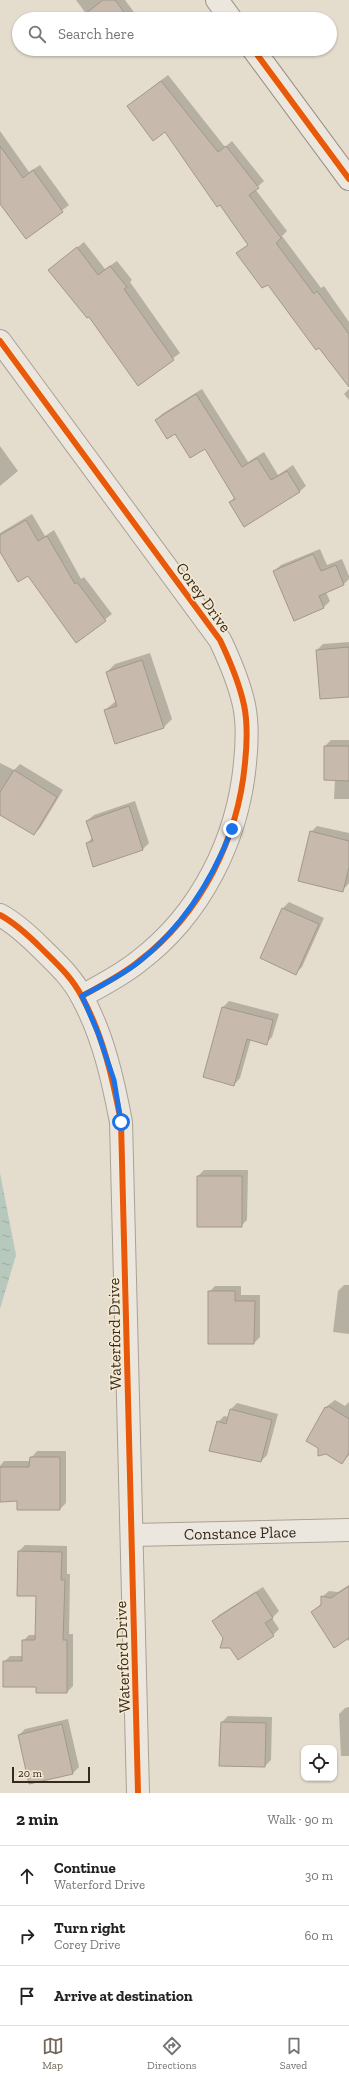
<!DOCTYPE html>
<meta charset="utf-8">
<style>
:root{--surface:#fff;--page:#f2f2f2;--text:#222;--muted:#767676;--line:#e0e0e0;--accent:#74685a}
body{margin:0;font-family:"Zilla Slab",serif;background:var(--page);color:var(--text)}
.controls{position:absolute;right:12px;bottom:12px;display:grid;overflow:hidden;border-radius:8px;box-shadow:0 1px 3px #0004}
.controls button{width:36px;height:36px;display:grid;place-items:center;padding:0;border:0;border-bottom:1px solid var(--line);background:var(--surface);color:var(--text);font:20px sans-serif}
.scale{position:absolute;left:12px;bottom:10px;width:78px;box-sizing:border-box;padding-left:4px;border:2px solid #37291d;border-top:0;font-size:11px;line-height:14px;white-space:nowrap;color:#37291d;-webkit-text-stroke:3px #f5ead1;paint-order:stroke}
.stop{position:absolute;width:12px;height:12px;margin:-9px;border:3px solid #1a73e8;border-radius:50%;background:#fff}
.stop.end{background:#1a73e8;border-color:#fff;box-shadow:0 1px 4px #0008}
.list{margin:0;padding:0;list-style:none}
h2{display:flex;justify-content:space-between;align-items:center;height:52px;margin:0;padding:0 16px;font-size:17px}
h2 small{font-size:13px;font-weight:400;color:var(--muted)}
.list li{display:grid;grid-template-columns:26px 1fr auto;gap:12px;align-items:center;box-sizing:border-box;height:60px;padding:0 16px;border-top:1px solid var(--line)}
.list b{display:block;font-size:15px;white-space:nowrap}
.list p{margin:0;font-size:13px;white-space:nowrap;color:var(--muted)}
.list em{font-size:13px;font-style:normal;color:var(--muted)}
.icon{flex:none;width:22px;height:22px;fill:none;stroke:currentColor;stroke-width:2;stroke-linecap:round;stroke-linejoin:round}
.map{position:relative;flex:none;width:349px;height:1793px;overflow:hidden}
.search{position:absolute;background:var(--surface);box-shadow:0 1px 3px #0004;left:12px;right:12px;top:12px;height:44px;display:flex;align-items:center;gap:10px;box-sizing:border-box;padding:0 14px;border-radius:22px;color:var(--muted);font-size:15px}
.sheet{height:232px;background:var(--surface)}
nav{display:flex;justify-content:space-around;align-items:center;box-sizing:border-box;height:56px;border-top:1px solid var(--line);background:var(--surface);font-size:11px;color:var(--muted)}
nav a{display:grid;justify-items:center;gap:2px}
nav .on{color:var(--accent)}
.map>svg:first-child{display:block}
.water{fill:url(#water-ripples)}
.shadow{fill:#0003}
.building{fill:#c7baad;stroke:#a4978b}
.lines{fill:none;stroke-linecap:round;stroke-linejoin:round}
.street-casing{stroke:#a9a195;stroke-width:24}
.secondary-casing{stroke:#989085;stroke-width:24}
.street{stroke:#ece7de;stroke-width:22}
.secondary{stroke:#ece7de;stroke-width:22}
.cycleway-casing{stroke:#f5ead1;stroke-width:8}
.cycleway{stroke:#e8590c;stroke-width:6}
.route{stroke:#1a73e8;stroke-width:5}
.labels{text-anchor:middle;stroke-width:3;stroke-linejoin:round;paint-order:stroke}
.street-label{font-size:16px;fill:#37291d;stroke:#f5ead1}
</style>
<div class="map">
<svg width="349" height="1793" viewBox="0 0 349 1793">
<defs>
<pattern id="water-ripples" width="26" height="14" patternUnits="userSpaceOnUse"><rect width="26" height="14" fill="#b7c8bd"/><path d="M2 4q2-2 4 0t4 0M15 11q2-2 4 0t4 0" fill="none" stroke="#9eaca2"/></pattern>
</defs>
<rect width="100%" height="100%" fill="#e4dccc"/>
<path class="water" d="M 0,1173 L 16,1255 L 0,1309 Z"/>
<path class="shadow" d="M 76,0 L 125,0 L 139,19 L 90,19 Z
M 112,49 L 126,49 L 117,56 Z
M 168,75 L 225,147 L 232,141 L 264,181 L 255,189 L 287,231 L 282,236 L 321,288 L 324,286 L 349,322 L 349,385 L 268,283 L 238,254 L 249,244 L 165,131 L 128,106 Z
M 0,131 L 29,172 L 40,165 L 69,205 L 26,238 L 0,202 Z
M 84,242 L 105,269 L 117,261 L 132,280 L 130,282 L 180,353 L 138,385 L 89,316 L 50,270 Z
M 202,389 L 248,462 L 264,452 L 278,475 L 293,465 L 306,486 L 299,492 L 230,502 L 235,497 L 205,447 L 175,433 L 156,420 L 162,414 Z
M 349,389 L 349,400 L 344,394 Z
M 0,446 L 18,471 L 0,486 Z
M 32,514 L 45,536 L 54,530 L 81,579 L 84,577 L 112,614 L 76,642 L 28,575 L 0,550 L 0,533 Z
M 320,549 L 327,565 L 342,559 L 349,576 L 349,579 L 344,584 L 326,592 L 330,601 L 324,607 L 274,571 L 281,565 Z
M 349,642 L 349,696 L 317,650 L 323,644 Z
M 150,653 L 172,719 L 164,727 L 105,710 L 116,701 L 107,672 L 115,664 Z
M 331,740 L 349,740 L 349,799 L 334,799 L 335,779 L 325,746 Z
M 0,763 L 14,770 L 20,764 L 63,790 L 40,828 L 34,834 L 0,813 Z
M 135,801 L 149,843 L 143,849 L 87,843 L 93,837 L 87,821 L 94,815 Z
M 317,826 L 349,833 L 349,883 L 342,891 L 311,832 Z
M 289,902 L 324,918 L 302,967 L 296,973 L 261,958 L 283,908 Z
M 229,1001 L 279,1014 L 272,1037 L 266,1043 L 251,1039 L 240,1078 L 234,1085 L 223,1007 Z
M 204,1170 L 248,1170 L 247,1220 L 241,1226 L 198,1176 Z
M 344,1285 L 349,1285 L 349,1334 L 333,1332 L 338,1291 Z
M 215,1286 L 241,1286 L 241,1295 L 260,1295 L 260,1337 L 254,1343 L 209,1292 Z
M 335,1400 L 345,1406 L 349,1402 L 349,1455 L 342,1463 L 307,1440 L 326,1407 Z
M 237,1403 L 278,1414 L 267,1455 L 261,1461 L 218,1422 L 224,1416 L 229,1417 L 231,1409 Z
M 37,1451 L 66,1451 L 66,1503 L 60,1509 L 18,1500 L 0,1501 L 0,1466 L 4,1461 L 30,1461 L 31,1458 Z
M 25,1545 L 67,1546 L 67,1574 L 70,1574 L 69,1634 L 73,1634 L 73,1686 L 67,1692 L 37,1686 L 4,1662 L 10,1656 L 23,1656 L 23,1641 L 29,1635 L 36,1635 L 37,1595 L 19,1551 Z
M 349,1585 L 349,1641 L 312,1612 L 322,1603 L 322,1597 L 329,1591 L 338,1592 Z
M 263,1587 L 279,1611 L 272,1618 L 279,1629 L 273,1635 L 224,1637 L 213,1621 L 219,1615 Z
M 349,1707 L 349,1756 L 341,1756 L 339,1714 L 345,1708 Z
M 228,1716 L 272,1717 L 271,1760 L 265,1766 L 220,1765 L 222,1722 Z
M 68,1719 L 79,1767 L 73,1773 L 30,1783 L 19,1735 L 25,1729 Z"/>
<path class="building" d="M 103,0 L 115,0 L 129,19 L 88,19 L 85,14 Z
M 161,81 L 218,152 L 226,146 L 259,188 L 249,195 L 281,238 L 276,243 L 314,294 L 317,291 L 349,334 L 349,387 L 319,348 L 316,350 L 268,285 L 262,288 L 236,253 L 248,245 L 220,205 L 217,207 L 165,132 L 153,141 L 127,106 Z
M 0,146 L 23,178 L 33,170 L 63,212 L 26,239 L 0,204 Z
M 77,247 L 98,275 L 110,266 L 127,287 L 124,289 L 174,360 L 138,386 L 89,317 L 87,318 L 48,270 Z
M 196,394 L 242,467 L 257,458 L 271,480 L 287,471 L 300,492 L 244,527 L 229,502 L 235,499 L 205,449 L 190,458 L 175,434 L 167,439 L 155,420 Z
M 26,520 L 38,541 L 47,536 L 75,584 L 77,582 L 106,621 L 76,643 L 28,576 L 18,582 L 0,552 L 0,535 Z
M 313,554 L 321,571 L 336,565 L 344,585 L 319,596 L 324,608 L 294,621 L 273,571 Z
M 349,647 L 349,697 L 320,699 L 316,650 Z
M 142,660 L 164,728 L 115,744 L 104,710 L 117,706 L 106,672 Z
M 324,746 L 349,746 L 349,781 L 324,780 Z
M 14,770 L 57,797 L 34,835 L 0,815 L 0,792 Z
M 129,806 L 143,850 L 93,867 L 86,843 L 93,841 L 86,821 Z
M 310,831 L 349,841 L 349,867 L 343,892 L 298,881 Z
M 282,908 L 319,924 L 296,975 L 260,958 Z
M 222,1007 L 273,1020 L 267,1045 L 247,1039 L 234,1086 L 203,1077 Z
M 197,1176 L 242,1176 L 242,1227 L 197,1227 Z
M 208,1291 L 235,1291 L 235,1301 L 255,1301 L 254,1344 L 208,1344 Z
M 328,1406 L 349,1419 L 349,1453 L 342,1464 L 326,1454 L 318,1456 L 318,1448 L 306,1441 L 325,1407 L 327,1408 Z
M 230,1409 L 272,1420 L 261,1462 L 209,1451 L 217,1421 L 226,1424 Z
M 30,1457 L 60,1457 L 60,1510 L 17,1510 L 17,1501 L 0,1502 L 0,1467 L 29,1467 Z
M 18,1551 L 62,1552 L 61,1580 L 65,1580 L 63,1640 L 67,1640 L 67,1693 L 36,1693 L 36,1687 L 3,1687 L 3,1661 L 22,1661 L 22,1640 L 35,1640 L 36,1596 L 17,1596 Z
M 349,1586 L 349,1638 L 334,1648 L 311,1612 L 321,1605 L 321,1596 L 331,1598 Z
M 256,1592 L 273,1618 L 265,1623 L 274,1636 L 238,1660 L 230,1648 L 220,1648 L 223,1638 L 212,1621 Z
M 221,1722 L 266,1723 L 265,1767 L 219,1766 Z
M 62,1724 L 73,1774 L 29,1784 L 18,1735 Z"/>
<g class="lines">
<g class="street-casing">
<g id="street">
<path d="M 0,341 L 220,640 C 230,661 239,682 244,705 C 248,724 247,744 245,763 C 238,839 201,914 139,961 C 122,975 102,985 82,996"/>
<path d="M 0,915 C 15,923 29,936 41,948 C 56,963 72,977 82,997 C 103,1035 113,1080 121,1122 L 138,1793"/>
<path id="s1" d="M 132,1535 L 349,1530"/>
</g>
</g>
<g class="secondary-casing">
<path id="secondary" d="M 217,0 L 231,19
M 253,49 L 349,179"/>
</g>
<use href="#street" class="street"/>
<use href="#secondary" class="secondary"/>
<g class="cycleway-casing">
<path id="cycleway" d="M 253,49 L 349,179
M 0,341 L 220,640 C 230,661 239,682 244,705 C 248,724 247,744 245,763 C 238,839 201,914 139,961 C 122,975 102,985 82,996
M 0,915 C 15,923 29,936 41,948 C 56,963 72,977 82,997 C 103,1035 113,1080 121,1122 L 138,1793"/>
</g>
<use href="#cycleway" class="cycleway"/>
</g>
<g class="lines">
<path class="route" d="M 121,1122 L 114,1080 L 98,1033 L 82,996 C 102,985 123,975 140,961 C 184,926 212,880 232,829"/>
</g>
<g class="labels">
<g class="street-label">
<text transform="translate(204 597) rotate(54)" y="6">Corey Drive</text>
<text transform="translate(114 1334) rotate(-91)" y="6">Waterford Drive</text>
<text dy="6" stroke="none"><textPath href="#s1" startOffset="108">Constance Place</textPath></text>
<text transform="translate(122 1657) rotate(-92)" y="6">Waterford Drive</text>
</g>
</g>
</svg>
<div class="controls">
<button><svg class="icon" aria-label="locate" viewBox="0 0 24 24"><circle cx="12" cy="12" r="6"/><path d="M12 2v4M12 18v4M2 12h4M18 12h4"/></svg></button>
</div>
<div class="scale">20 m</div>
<div class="stop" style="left:121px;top:1122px"></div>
<div class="stop end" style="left:232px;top:829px"></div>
<div class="search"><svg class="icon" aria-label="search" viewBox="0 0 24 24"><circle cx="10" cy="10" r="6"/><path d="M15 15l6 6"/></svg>Search here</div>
</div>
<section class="sheet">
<h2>2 min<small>Walk · 90 m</small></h2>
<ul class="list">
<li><svg class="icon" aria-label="ahead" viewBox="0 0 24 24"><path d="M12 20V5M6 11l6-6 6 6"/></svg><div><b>Continue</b><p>Waterford Drive</p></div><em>30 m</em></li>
<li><svg class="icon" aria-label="right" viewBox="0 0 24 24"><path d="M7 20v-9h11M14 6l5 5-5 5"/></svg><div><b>Turn right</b><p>Corey Drive</p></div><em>60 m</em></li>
<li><svg class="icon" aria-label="arrive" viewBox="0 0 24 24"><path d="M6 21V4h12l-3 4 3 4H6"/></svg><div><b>Arrive at destination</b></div></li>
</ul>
</section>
<nav>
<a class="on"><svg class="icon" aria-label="map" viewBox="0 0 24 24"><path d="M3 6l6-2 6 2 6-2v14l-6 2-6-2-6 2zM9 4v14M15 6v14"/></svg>Map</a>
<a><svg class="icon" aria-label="directions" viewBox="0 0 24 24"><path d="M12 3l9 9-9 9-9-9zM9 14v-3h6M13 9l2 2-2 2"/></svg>Directions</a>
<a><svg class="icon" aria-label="saved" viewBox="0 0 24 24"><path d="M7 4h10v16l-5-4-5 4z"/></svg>Saved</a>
</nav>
